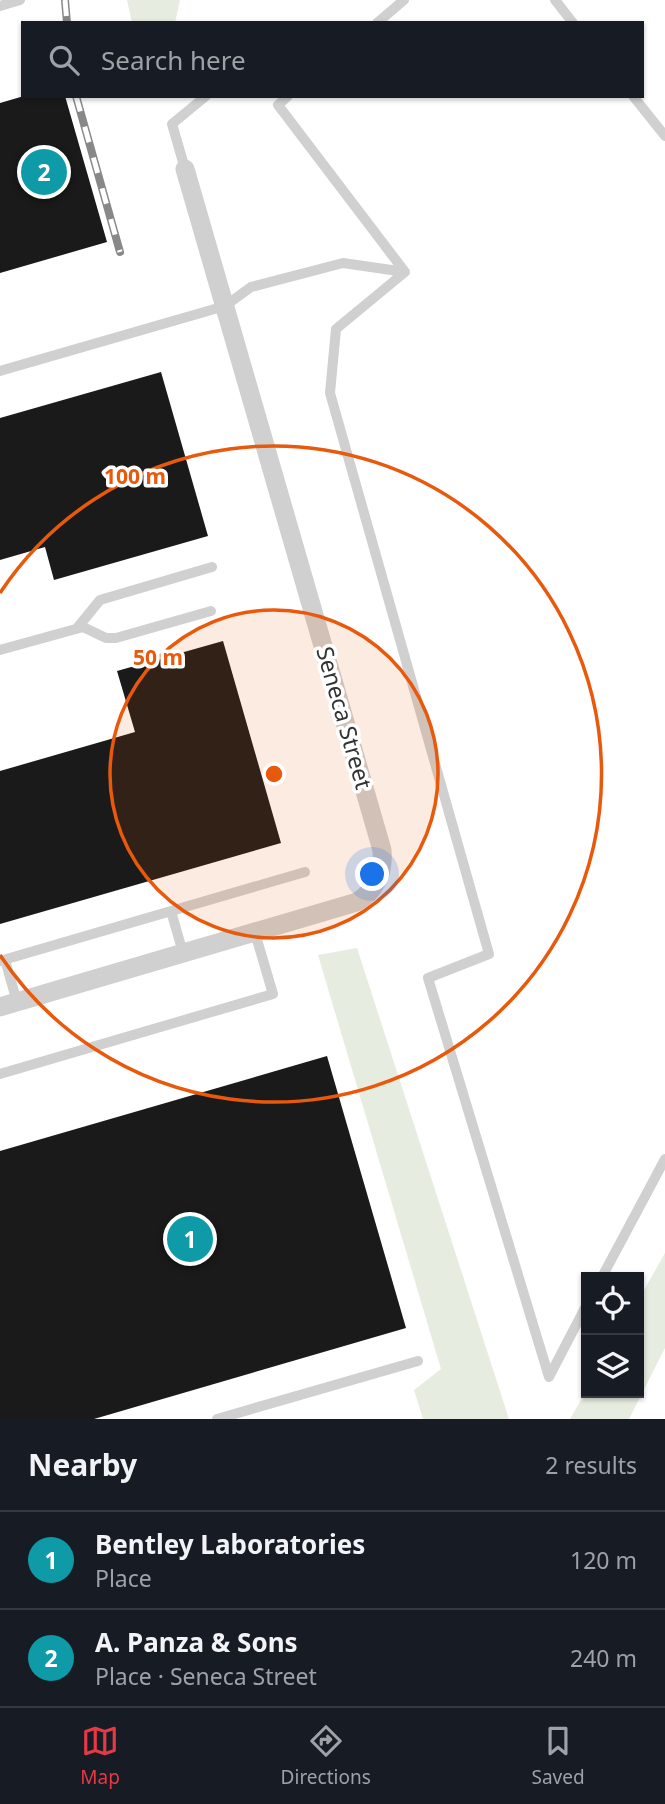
<!DOCTYPE html>
<meta charset="utf-8">
<style>
:root{--surface:#171b24;--page:#242831;--text:#f1f3f6;--muted:#9ea1a6;--line:#363941;--accent:#e63946}
body{margin:0;font-family:"Noto Sans",sans-serif;background:var(--page);color:var(--text)}
.controls{position:absolute;right:21px;bottom:21px;display:grid;overflow:hidden;border-radius:0px;box-shadow:0 2px 5px #0004}
.controls button{width:63px;height:63px;display:grid;place-items:center;padding:0;border:0;border-bottom:2px solid var(--line);background:var(--surface);color:var(--text);font:35px sans-serif}
.you{position:absolute;left:373px;top:875px;width:24px;height:24px;margin:-18px;border:5px solid #fff;border-radius:50%;background:#1a73e8;box-shadow:0 0 0 10px #1a73e833}
.badge{display:grid;place-items:center;width:46px;height:46px;border-radius:50%;background:var(--accent);color:#fff;font-size:23px;font-weight:700}
.pin{position:absolute;translate:-50% -50%;border:4px solid #fff;box-shadow:0 2px 7px #0006}
.list{margin:0;padding:0;list-style:none}
h2{display:flex;justify-content:space-between;align-items:center;height:91px;margin:0;padding:0 28px;font-size:30px}
h2 small{font-size:23px;font-weight:400;color:var(--muted)}
.list li{display:grid;grid-template-columns:46px 1fr auto;gap:21px;align-items:center;box-sizing:border-box;height:98px;padding:0 28px;border-top:2px solid var(--line)}
.list b{display:block;font-size:26px;white-space:nowrap}
.list p{margin:0;font-size:23px;white-space:nowrap;color:var(--muted)}
.list em{font-size:23px;font-style:normal;color:var(--muted)}
.icon{flex:none;width:38px;height:38px;fill:none;stroke:currentColor;stroke-width:2;stroke-linecap:round;stroke-linejoin:round}
.map{position:relative;flex:none;width:665px;height:1419px;overflow:hidden}
.search{position:absolute;background:var(--surface);box-shadow:0 2px 5px #0004;left:21px;right:21px;top:21px;height:77px;display:flex;align-items:center;gap:18px;box-sizing:border-box;padding:0 24px;border-radius:0px;color:var(--muted);font-size:26px}
.sheet{height:287px;background:var(--surface)}
nav{display:flex;justify-content:space-around;align-items:center;box-sizing:border-box;height:98px;border-top:2px solid var(--line);background:var(--surface);font-size:19px;color:var(--muted)}
nav a{display:grid;justify-items:center;gap:4px}
nav .on{color:var(--accent)}
.map>svg:first-child{display:block}
.green{fill:#e6ecdf}
.building{fill:#1a1a1a}
.lines{fill:none;stroke-linecap:round;stroke-linejoin:round}
.service{stroke:#d0d0d0;stroke-width:10}
.minor{stroke:#d0d0d0;stroke-width:19}
.rail-casing{stroke:#888;stroke-width:8}
.rail{stroke:#fff;stroke-width:5;stroke-dasharray:16;stroke-linecap:butt}
.ring{fill:none;stroke:#e8590c;stroke-width:3.5}
.labels{text-anchor:middle;stroke-width:7;stroke-linejoin:round;paint-order:stroke}
.street-label{font-size:23px;fill:#333;stroke:#fff}
.centre{fill:#e8590c;stroke:#fff;stroke-width:3.5}
.ring-label{font-size:21px;text-anchor:middle;font-weight:bold;fill:#e8590c;stroke:#fff;stroke-width:7;stroke-linejoin:round;paint-order:stroke}
</style>
<div class="map">
<svg width="665" height="1419" viewBox="0 0 665 1419">
<rect width="100%" height="100%" fill="#fff"/>
<path class="green" d="M 127,0 L 180,0 L 175,23 L 132,23 Z
M 357,948 L 509,1419 L 423,1419 L 414,1390 L 441,1369 L 318,955 Z
M 665,1253 L 665,1348 L 629,1419 L 570,1419 L 586,1391 L 639,1393 L 639,1299 Z"/>
<path class="building" d="M 24,96 L 65,96 L 107,242 L 0,273 L 0,103 Z
M 161,372 L 208,536 L 54,580 L 45,547 L 0,560 L 0,418 Z
M 223,641 L 281,843 L 0,924 L 0,771 L 135,732 L 117,671 Z
M 327,1056 L 406,1328 L 94,1419 L 0,1419 L 0,1151 Z"/>
<g class="lines">
<path class="service" d="M 555,0 L 573,23
M 0,6 L 20,0
M 377,23 L 404,0
M 633,96 L 665,136
M 185,169 L 172,124 L 206,96
M 405,272 L 336,329 L 330,393 L 489,954 L 428,978 L 549,1377 L 586,1306
M 0,371 L 225,306 L 251,287 L 343,263 L 405,272 L 278,105 L 288,96
M 78,627 L 100,600 L 212,567
M 0,650 L 83,627 L 106,638 L 116,638 L 211,611
M 171,911 L 183,953
M 5,960 L 17,1002
M 0,961 L 305,872
M 0,1074 L 273,994 L 255,933
M 602,1277 L 665,1159
M 217,1419 L 418,1361"/>
<path class="minor" d="M 0,1007 L 357,902 C 376,890 384,873 382,850 L 185,169"/>
<g class="rail-casing">
<path id="rail" d="M 65,0 L 67,23
M 76,96 L 120,252"/>
</g>
<use href="#rail" class="rail"/>
</g>
<circle cx="274" cy="774" r="164" fill="#e8590c" fill-opacity=".12"/>
<g class="ring">
<circle cx="274" cy="774" r="164"/>
<path d="M0 593A328 328 0 1 1 0 955"/>
</g>
<g class="labels">
<g class="street-label">
<text transform="translate(344 718) rotate(74)" y="8">Seneca Street</text>
</g>
</g>
<circle cx="274" cy="774" r="10" class="centre"/>
<g class="ring-label">
<text x="135" y="484">100 m</text>
<text x="158" y="665">50 m</text>
</g>
</svg>
<div class="controls">
<button><svg class="icon" aria-label="locate" viewBox="0 0 24 24"><circle cx="12" cy="12" r="6"/><path d="M12 2v4M12 18v4M2 12h4M18 12h4"/></svg></button>
<button><svg class="icon" aria-label="layers" viewBox="0 0 24 24"><path d="M12 4l9 5-9 5-9-5zM3 14l9 5 9-5"/></svg></button>
</div>
<div class="you"></div>
<div class="pin badge" style="left:190px;top:1239px;background:#0f9aa8">1</div>
<div class="pin badge" style="left:44px;top:172px;background:#0f9aa8">2</div>
<div class="search"><svg class="icon" aria-label="search" viewBox="0 0 24 24"><circle cx="10" cy="10" r="6"/><path d="M15 15l6 6"/></svg>Search here</div>
</div>
<section class="sheet">
<h2>Nearby<small>2 results</small></h2>
<ul class="list">
<li><span class="badge" style="background:#0f9aa8">1</span><div><b>Bentley Laboratories</b><p>Place</p></div><em>120 m</em></li>
<li><span class="badge" style="background:#0f9aa8">2</span><div><b>A. Panza &amp; Sons</b><p>Place · Seneca Street</p></div><em>240 m</em></li>
</ul>
</section>
<nav>
<a class="on"><svg class="icon" aria-label="map" viewBox="0 0 24 24"><path d="M3 6l6-2 6 2 6-2v14l-6 2-6-2-6 2zM9 4v14M15 6v14"/></svg>Map</a>
<a><svg class="icon" aria-label="directions" viewBox="0 0 24 24"><path d="M12 3l9 9-9 9-9-9zM9 14v-3h6M13 9l2 2-2 2"/></svg>Directions</a>
<a><svg class="icon" aria-label="saved" viewBox="0 0 24 24"><path d="M7 4h10v16l-5-4-5 4z"/></svg>Saved</a>
</nav>
